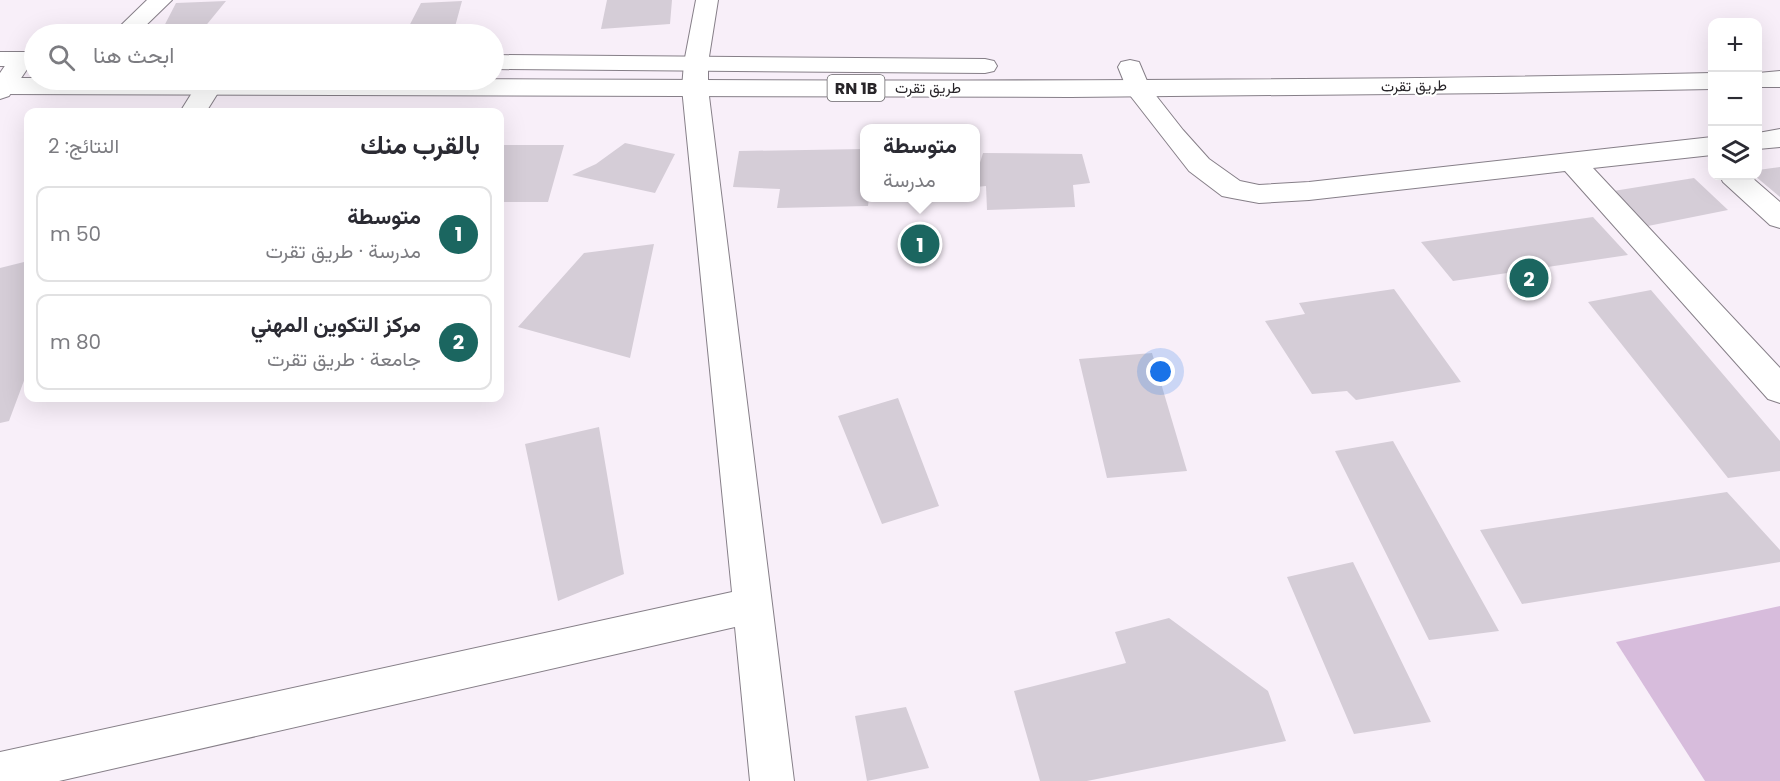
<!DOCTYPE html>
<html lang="ar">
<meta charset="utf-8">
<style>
:root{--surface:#fff;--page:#f2f2f3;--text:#2b2b33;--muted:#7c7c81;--line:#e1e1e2;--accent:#1b6660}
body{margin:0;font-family:Poppins,Vazirmatn,sans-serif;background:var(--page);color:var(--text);direction:rtl}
.controls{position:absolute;right:18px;top:18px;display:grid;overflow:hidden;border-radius:12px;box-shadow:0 6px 24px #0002}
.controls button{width:54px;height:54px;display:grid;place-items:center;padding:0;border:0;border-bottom:2px solid var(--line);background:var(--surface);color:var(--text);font:30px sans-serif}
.you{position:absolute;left:1161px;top:372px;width:21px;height:21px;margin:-15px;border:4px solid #fff;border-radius:50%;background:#1a73e8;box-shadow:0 0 0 9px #1a73e833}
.badge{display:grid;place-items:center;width:39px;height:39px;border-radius:50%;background:var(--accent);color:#fff;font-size:20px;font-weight:700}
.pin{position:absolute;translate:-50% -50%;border:3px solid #fff;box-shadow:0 2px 6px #0006}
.popup{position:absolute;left:860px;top:124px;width:120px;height:78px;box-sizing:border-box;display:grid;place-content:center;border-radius:12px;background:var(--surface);filter:drop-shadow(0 2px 4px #0005);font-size:20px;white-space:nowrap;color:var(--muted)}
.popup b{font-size:22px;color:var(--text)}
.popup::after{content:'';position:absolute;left:50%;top:100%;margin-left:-12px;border:12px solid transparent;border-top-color:var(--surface)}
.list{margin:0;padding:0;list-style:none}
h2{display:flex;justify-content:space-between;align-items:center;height:78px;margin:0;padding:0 24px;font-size:26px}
h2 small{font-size:20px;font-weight:400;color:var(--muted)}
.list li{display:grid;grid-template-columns:39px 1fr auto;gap:18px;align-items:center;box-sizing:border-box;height:96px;margin:0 12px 12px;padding:0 12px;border:2px solid var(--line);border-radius:12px}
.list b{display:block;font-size:22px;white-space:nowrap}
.list p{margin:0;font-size:20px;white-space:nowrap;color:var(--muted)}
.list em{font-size:20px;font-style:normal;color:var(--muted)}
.icon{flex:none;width:33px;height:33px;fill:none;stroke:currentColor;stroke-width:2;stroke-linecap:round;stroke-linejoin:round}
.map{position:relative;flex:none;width:1780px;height:781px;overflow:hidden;direction:ltr}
.search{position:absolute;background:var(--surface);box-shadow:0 6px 24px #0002;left:24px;top:24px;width:480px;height:66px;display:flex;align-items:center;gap:15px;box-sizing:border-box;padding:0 21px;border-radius:33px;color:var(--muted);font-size:22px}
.panel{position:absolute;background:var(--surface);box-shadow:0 6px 24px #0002;left:24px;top:108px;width:480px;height:294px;border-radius:12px;direction:rtl}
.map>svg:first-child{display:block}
.green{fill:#d7bcdc}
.building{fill:#d5cdd7}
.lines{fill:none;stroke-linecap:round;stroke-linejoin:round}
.minor-casing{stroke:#867f88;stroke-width:2}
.major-casing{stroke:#867f88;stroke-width:2}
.minor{fill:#fff;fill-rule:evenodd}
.major{fill:#fff;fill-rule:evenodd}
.labels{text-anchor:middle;stroke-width:4.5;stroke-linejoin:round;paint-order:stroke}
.far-street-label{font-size:15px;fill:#282529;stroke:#fff}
.shield{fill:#fff;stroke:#686669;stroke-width:1.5}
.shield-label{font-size:16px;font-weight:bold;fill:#282529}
</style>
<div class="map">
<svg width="1780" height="781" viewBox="0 0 1780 781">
<rect width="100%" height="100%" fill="#f8eff9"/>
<path class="green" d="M 1780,606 L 1780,781 L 1705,781 L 1616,642 Z"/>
<path class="building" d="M 607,0 L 672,0 L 670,24 L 601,29 Z
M 226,1 L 199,34 L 160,34 L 176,3 Z
M 462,1 L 453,34 L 405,34 L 421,3 Z
M 625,143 L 675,154 L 655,193 L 572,175 L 596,164 Z
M 500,145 L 564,145 L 548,202 L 500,202 Z
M 864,149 L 864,198 L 869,198 L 868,206 L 777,208 L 780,189 L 733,187 L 739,151 Z
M 983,153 L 1082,154 L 1090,183 L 1073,185 L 1075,207 L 987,210 L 986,186 L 976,187 L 976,169 L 978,169 Z
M 1780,167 L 1780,197 L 1755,176 L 1758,176 L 1758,170 Z
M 1694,178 L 1728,210 L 1648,226 L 1601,193 Z
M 1593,217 L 1628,255 L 1453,281 L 1421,242 Z
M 654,244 L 630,358 L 518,327 L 584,253 Z
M 28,261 L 28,370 L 9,421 L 0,423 L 0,268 Z
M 1394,289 L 1461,382 L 1356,400 L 1347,391 L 1312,394 L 1265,321 L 1305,314 L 1299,303 Z
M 1651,290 L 1780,441 L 1780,471 L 1728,478 L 1588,302 Z
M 1152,353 L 1187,471 L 1107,478 L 1079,359 Z
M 898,398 L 939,506 L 882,524 L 838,416 Z
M 599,427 L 624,574 L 558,601 L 525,444 Z
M 1393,441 L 1499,631 L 1429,640 L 1335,451 Z
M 1727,492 L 1780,550 L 1780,562 L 1522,604 L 1480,530 Z
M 1353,562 L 1431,722 L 1354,734 L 1287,577 Z
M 1169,618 L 1268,691 L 1286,741 L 1087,781 L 1040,781 L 1014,691 L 1126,663 L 1115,632 Z
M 906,707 L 929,768 L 867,781 L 855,716 Z"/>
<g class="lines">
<g class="minor-casing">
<path id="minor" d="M 147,0 L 172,0 L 137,34 L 112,34 Z
M 696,0 L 718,0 L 708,63 L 708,88 L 794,781 L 750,781 L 735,627 L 59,781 L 0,781 L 0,752 L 732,592 L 682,88 L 684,63 Z
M 22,52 L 31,54 L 34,59 L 9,96 L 0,99 L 0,73 L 13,54 Z
M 1130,60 L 1139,62 L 1150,88 L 1183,130 L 1209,159 L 1240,181 L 1259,185 L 1309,182 L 1712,137 L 1712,155 L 1593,168 L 1780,368 L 1780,403 L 1768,399 L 1565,171 L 1309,200 L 1259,203 L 1232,198 L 1222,196 L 1189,171 L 1129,94 L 1118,67 L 1121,62 Z
M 200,80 L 226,80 L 206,112 L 180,112 Z
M 1780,129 L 1780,147 L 1758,149 L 1758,133 Z
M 1720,176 L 1750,176 L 1780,202 L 1780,228 L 1770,225 L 1723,182 Z"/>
</g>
<g class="major-casing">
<path id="major" d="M 0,52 L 34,52 L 34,66 L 0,66 Z
M 494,55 L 985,59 L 994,61 L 997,66 L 994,71 L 985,73 L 494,69 Z
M 1780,71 L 1780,87 L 1758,87 L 1758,73 Z
M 1712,73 L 1712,89 L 1498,93 L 1070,97 L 0,94 L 0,78 C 568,78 1142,86 1712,73 Z"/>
</g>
<use href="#minor" class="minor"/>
<use href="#major" class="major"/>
</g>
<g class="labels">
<g class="far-street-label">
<text transform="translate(1414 86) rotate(-1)" y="5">طريق تقرت</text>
<text x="928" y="93">طريق تقرت</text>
</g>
<rect class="shield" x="827.5" y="75" width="57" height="26" rx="4.5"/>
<g class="shield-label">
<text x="856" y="94">RN 1B</text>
</g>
</g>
</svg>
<div class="controls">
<button>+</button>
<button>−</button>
<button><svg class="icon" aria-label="layers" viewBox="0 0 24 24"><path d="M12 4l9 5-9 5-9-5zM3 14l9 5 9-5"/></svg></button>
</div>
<div class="you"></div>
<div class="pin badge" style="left:920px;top:244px">1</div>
<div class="popup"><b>متوسطة</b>مدرسة</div>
<div class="pin badge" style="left:1529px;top:278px">2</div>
<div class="search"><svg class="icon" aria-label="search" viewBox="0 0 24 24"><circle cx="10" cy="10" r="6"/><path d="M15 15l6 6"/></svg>ابحث هنا</div>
<section class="panel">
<h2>بالقرب منك<small>النتائج: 2</small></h2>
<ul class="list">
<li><span class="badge">1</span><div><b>متوسطة</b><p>مدرسة · طريق تقرت</p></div><em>50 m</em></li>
<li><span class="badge">2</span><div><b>مركز التكوين المهني</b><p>جامعة · طريق تقرت</p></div><em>80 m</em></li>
</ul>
</section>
</div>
